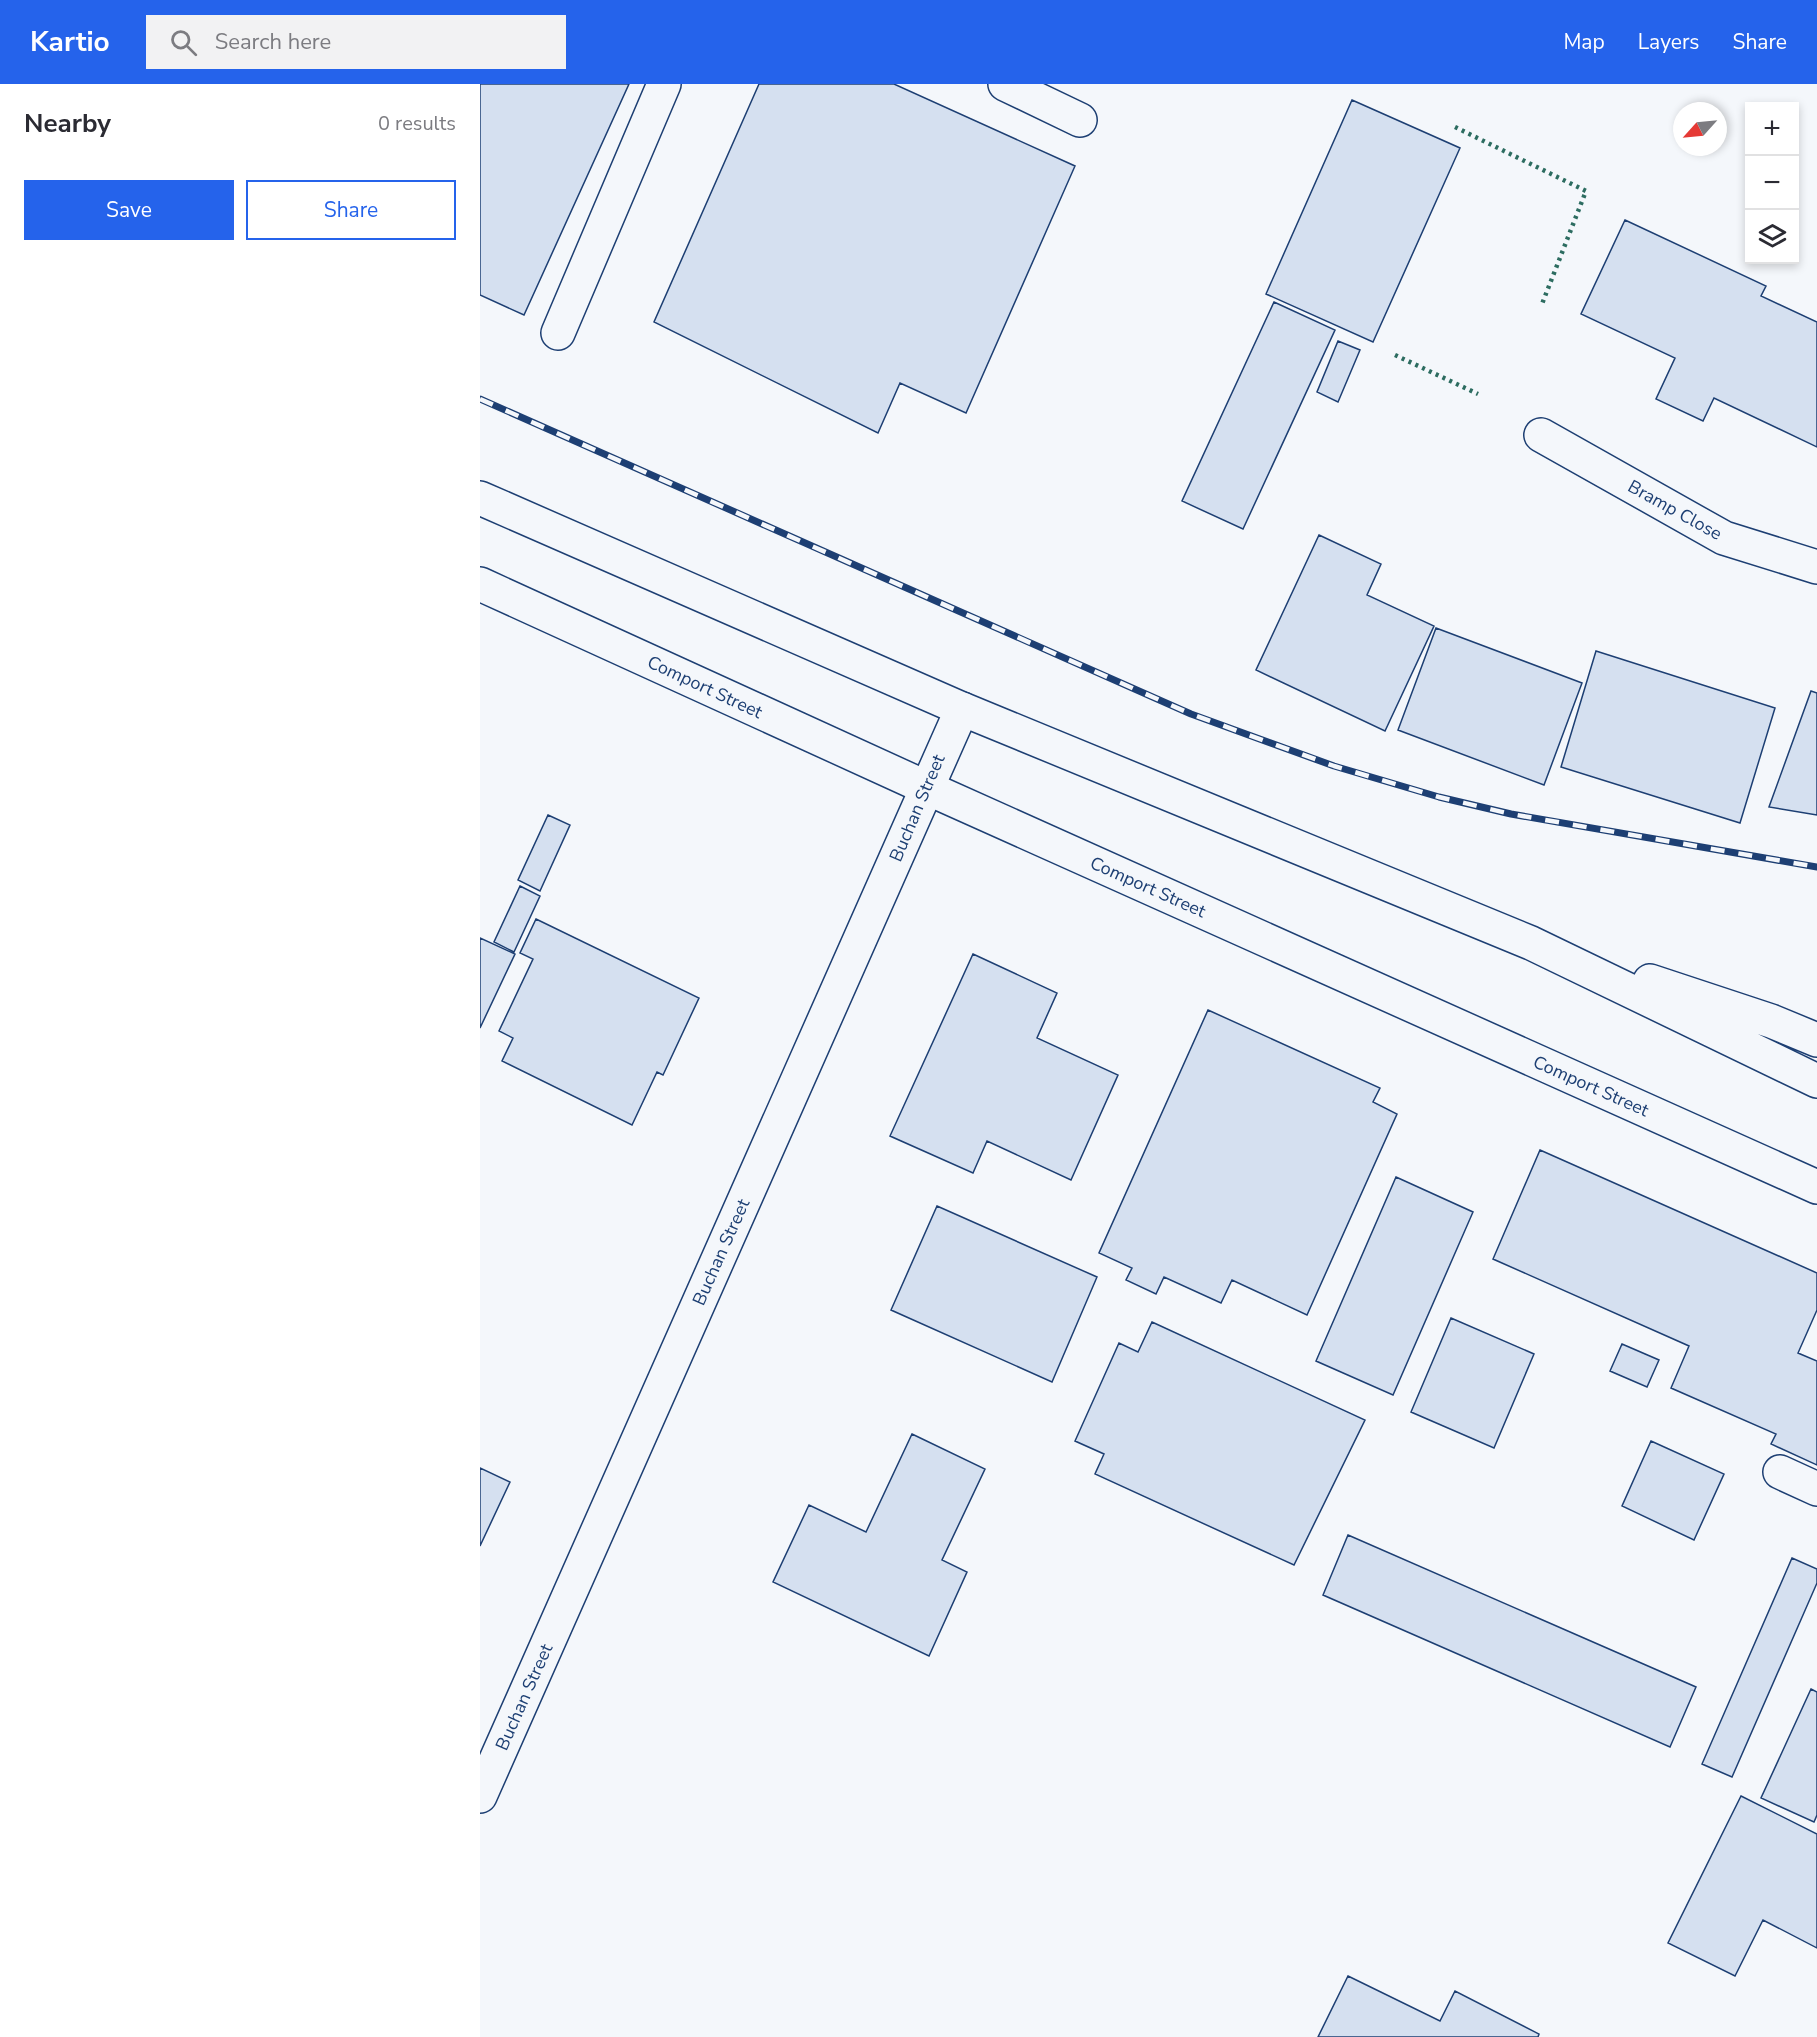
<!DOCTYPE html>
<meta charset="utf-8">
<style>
:root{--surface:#fff;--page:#f2f2f3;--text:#2b2b33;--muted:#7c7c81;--line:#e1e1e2;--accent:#2563eb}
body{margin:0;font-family:"Nunito Sans",sans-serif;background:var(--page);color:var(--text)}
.controls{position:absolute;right:18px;top:18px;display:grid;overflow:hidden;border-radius:0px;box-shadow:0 3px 9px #0003}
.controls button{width:54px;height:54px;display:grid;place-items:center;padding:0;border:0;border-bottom:2px solid var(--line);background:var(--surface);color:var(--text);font:30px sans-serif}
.compass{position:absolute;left:1193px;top:18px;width:54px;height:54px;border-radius:50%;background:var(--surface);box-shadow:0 3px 9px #0003;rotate:243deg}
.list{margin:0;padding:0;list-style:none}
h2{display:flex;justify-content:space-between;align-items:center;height:78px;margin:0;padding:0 24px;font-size:26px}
h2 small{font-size:20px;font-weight:400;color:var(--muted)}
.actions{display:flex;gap:12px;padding:18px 24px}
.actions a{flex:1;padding:14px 0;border:2px solid var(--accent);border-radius:0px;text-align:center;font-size:21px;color:var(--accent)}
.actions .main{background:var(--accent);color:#fff}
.icon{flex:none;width:33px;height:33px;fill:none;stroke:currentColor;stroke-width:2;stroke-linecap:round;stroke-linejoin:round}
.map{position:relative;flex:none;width:1337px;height:1953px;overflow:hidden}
header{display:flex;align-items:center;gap:36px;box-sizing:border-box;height:84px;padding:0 30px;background:var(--accent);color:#fff}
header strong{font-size:28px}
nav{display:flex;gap:33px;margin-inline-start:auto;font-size:21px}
.search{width:420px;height:54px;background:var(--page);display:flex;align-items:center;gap:15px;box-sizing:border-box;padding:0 21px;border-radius:0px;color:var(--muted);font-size:22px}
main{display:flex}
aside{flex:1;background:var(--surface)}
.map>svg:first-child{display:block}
.building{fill:#d5e0f0;stroke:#1d3f73;stroke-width:1.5}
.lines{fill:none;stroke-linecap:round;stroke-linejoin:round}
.minor-casing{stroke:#1d3f73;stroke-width:36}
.highway-casing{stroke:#1d3f73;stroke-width:36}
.minor{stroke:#f4f7fb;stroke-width:33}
.highway{stroke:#f4f7fb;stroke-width:33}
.rail-casing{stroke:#1d3f73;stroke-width:7}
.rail{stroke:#f4f7fb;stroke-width:4.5;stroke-dasharray:14;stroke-linecap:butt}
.hedge{stroke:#2c6c60;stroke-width:4.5;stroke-dasharray:3 4.5;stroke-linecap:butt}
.labels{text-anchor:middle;stroke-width:4.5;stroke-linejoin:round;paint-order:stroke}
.street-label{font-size:18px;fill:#1d3f73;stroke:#f4f7fb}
</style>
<header>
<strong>Kartio</strong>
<div class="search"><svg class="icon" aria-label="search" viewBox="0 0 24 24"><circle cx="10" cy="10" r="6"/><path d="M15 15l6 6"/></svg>Search here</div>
<nav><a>Map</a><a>Layers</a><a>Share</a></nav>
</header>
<main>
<aside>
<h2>Nearby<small>0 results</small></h2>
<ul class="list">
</ul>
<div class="actions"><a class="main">Save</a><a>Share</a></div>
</aside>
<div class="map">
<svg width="1337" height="1953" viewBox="0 0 1337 1953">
<rect width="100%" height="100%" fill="#f4f7fb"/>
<path class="building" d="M 0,0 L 149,0 L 44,231 L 0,211 Z
M 279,0 L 414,0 L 595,82 L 486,329 L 420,299 L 398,349 L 174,238 Z
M 872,16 L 980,64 L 893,258 L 786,210 Z
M 1145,136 L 1286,202 L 1281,212 L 1337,238 L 1337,363 L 1234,314 L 1223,337 L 1176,315 L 1195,274 L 1101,230 Z
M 794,218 L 855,246 L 763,445 L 702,417 Z
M 858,257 L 880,266 L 858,318 L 837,308 Z
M 839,451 L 901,480 L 887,511 L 954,542 L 905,647 L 776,586 Z
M 956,544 L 1102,599 L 1064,701 L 918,646 Z
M 1116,567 L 1295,624 L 1260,739 L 1081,683 Z
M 1331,607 L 1337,609 L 1337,731 L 1289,723 Z
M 68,731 L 90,741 L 60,807 L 38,796 Z
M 40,802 L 60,812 L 34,868 L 14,858 Z
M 56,835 L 219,914 L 183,991 L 177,988 L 152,1041 L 22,977 L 33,954 L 19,947 L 53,875 L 40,869 Z
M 0,854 L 35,870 L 0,944 Z
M 493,870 L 577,909 L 557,954 L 638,991 L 591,1096 L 507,1057 L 493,1089 L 410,1052 Z
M 728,926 L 900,1004 L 893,1018 L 917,1030 L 827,1231 L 752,1196 L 741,1219 L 684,1193 L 676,1210 L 646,1196 L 652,1184 L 619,1169 Z
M 1060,1066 L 1337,1189 L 1337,1226 L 1318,1269 L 1337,1277 L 1337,1381 L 1291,1360 L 1296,1350 L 1191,1304 L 1209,1262 L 1013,1175 Z
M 916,1093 L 993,1128 L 913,1311 L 836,1277 Z
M 457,1122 L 617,1193 L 572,1298 L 411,1226 Z
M 971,1234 L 1054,1270 L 1014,1364 L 931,1328 Z
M 672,1238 L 885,1336 L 814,1481 L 615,1390 L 624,1370 L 595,1357 L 639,1259 L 658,1268 Z
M 1142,1260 L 1179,1276 L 1167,1303 L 1130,1287 Z
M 432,1350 L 505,1385 L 462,1476 L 487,1488 L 449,1572 L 293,1498 L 329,1421 L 386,1448 Z
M 1171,1357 L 1244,1390 L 1214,1456 L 1142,1422 Z
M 0,1384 L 30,1398 L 0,1462 Z
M 868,1451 L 1216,1603 L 1190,1663 L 843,1511 Z
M 1312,1474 L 1337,1485 L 1337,1499 L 1252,1693 L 1222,1680 Z
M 1331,1605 L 1337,1608 L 1337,1731 L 1334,1738 L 1281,1714 Z
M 1261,1712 L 1337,1750 L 1337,1864 L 1283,1836 L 1255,1892 L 1188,1859 Z
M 868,1892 L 960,1937 L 975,1907 L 1059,1950 L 1058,1953 L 838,1953 Z"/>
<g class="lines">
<g class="minor-casing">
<path id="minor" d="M 525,0 L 600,36
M 78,249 L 184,0
M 1061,351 L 1244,454 L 1337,483
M 1300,1388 L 1337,1405
M 0,1712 L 482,625"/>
</g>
<g class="highway-casing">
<path id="highway" d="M 0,414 L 482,625 L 1051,859 L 1337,997
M 0,500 L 445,703 L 1337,1103
M 1170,897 L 1291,937 L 1337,956"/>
</g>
<use href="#minor" class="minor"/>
<use href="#highway" class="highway"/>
<g class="rail-casing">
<path id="rail" d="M 0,315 L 711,630 L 854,682 L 959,713 L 1031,730 L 1337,783"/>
</g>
<use href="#rail" class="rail"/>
<path class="hedge" d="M 975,43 L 1106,107 L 1062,220
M 915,271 L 998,310"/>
</g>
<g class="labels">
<g class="street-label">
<text transform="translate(1195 426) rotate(29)" y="6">Bramp Close</text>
<text transform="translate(225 603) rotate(25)" y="6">Comport Street</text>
<text transform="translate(437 724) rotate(-67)" y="6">Buchan Street</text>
<text transform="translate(668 803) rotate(24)" y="6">Comport Street</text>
<text transform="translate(1111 1002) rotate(24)" y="6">Comport Street</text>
<text transform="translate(241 1168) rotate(-66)" y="6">Buchan Street</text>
<text transform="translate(44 1613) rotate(-66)" y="6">Buchan Street</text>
</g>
</g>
</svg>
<div class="controls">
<button>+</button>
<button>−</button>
<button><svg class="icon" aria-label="layers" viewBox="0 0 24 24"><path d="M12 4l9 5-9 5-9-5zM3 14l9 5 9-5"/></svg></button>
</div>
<svg class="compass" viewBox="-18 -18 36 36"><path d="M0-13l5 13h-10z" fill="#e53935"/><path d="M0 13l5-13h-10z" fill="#7c7c81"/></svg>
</div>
</main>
